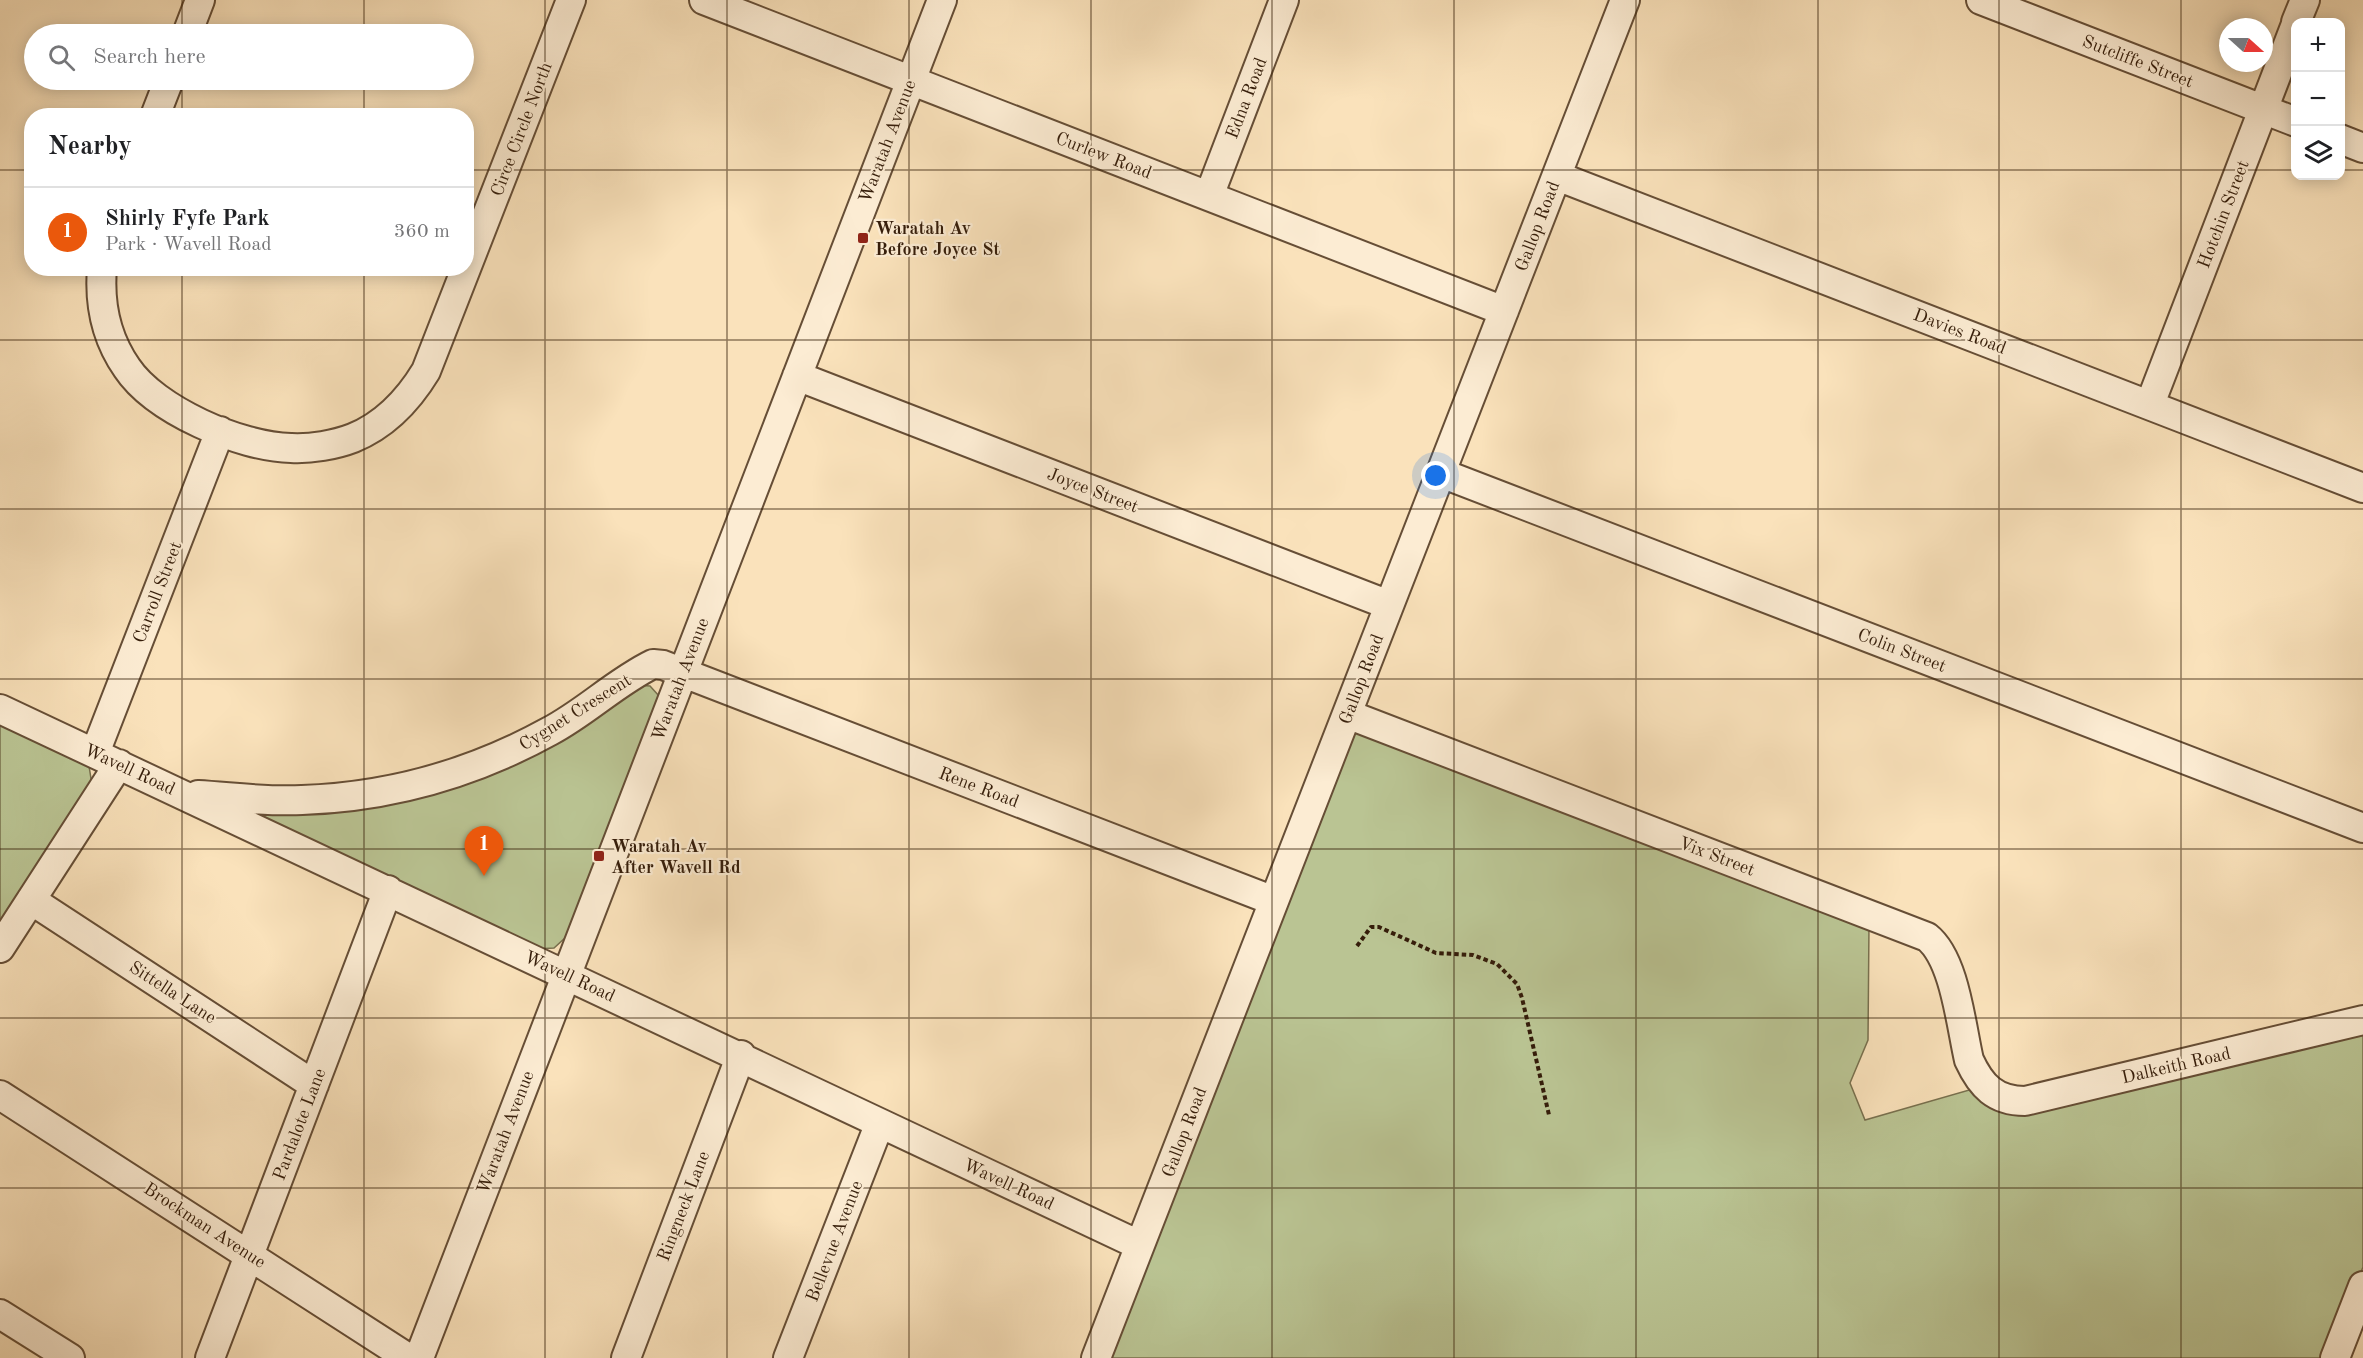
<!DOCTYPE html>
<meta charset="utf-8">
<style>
:root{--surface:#fff;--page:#f6f6f6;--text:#202124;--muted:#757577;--line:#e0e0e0;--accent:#ea580c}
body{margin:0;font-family:"Old Standard TT",serif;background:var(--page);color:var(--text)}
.controls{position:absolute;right:18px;top:18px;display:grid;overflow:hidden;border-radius:12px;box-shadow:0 3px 15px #0003}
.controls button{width:54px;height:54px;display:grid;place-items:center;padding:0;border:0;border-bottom:2px solid var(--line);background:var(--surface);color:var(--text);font:30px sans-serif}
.compass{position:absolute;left:2219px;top:18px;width:54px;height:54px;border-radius:50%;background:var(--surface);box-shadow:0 3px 15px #0003;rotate:111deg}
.you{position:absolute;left:1436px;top:476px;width:21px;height:21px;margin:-15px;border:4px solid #fff;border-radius:50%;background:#1a73e8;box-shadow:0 0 0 9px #1a73e833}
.badge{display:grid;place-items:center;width:39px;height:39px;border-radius:50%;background:var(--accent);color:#fff;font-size:20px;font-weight:700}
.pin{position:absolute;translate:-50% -50px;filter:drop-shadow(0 2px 3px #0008)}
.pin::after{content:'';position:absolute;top:32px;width:21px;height:18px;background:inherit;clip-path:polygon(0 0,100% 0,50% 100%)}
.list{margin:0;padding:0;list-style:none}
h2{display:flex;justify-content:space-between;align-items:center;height:78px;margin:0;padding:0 24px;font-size:26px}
h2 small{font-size:20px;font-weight:400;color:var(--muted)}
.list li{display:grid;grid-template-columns:39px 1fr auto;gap:18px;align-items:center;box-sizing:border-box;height:90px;padding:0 24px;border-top:2px solid var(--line)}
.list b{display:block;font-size:22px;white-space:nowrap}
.list p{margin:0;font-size:20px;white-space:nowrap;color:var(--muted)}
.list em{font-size:20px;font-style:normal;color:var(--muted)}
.icon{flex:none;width:33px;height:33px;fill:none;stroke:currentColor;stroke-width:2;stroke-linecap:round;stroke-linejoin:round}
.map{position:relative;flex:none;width:2363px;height:1358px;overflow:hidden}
.search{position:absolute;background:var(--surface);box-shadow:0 3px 15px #0003;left:24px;top:24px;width:450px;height:66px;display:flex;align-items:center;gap:15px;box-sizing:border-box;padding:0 21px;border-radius:33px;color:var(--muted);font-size:22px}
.panel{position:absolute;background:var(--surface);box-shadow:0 3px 15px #0003;left:24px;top:108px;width:450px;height:168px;border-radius:24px}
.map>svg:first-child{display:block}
.green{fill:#bac493;stroke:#78704e;stroke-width:1.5}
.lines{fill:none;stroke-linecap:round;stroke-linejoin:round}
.minor-casing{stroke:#664e36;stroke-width:32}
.path{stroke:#351d0a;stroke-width:4;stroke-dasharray:4.5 3;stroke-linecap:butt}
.minor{stroke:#fcecd3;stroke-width:28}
.grid{fill:none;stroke:#351d0a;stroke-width:1.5;stroke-opacity:0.55}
.poi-dot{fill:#8f2418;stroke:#fcecd3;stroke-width:2}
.labels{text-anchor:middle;stroke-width:4.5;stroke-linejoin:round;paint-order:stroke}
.street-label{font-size:18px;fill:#351d0a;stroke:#fcecd3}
.poi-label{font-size:18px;font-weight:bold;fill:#351d0a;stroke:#fcecd3;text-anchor:start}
</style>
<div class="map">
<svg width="2363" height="1358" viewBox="0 0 2363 1358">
<rect width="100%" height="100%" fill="#fae2bb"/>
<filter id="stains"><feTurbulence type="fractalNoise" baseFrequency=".00333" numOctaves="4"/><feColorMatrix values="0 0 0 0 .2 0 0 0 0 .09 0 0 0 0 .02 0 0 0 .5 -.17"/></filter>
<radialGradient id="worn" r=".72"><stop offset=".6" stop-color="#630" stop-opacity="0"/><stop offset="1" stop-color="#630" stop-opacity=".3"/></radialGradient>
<path class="green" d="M 636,685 L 650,686 L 659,696 L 566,937 L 554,948 L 535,949 L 246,815 L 249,808 L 351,807 Z
M 0,718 L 89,766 L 92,785 L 0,931 Z
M 1349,719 L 1869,925 L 1868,1040 L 1850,1083 L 1865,1120 L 1983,1086 L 2002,1101 L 2363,1030 L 2363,1267 L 2328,1358 L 1102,1358 Z"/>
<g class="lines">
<g class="minor-casing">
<path id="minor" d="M 704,0 L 1504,311
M 1981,0 L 2296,122
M 2296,22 L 2305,0
M 187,34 L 200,0
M 155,116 L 169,80
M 2340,139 L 2363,148
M 1557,176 L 2363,488
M 1209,196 L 1284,0
M 102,268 C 99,304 106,338 127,368 C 155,410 240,447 291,448 C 311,449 335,445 353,438 C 385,425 409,399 426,371 L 571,0
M 797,376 L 1389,605
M 2150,404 L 2296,24
M 1441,473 L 2363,828
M 0,709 L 1139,1245
M 1347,714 L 1927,937 C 1955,959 1961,1026 1969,1060 C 1981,1086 1995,1101 2025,1101 L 2363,1020
M 95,753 L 220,431
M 198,795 C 232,797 268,802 302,800 C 392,797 472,774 550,731 C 586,712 616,682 653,664 L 663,665 L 1274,901
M 31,900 L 314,1085
M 0,948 L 119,764
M 0,1095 L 408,1358
M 0,1314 L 70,1358
M 210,1358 L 388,890
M 419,1358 L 942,0
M 626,1358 L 741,1055
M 788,1358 L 879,1125
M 1096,1358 L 1625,0
M 2335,1358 L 2363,1286"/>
</g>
<path class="path" d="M 1357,946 L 1371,927 L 1379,927 L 1436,953 L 1473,955 L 1497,964 L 1517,984 L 1522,998 L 1549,1115"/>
<use href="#minor" class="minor"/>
</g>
<path class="grid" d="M 182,0 L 182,34M 364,0 L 364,34M 545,0 L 545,1358M 727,0 L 727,1358M 909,0 L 909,1358M 1091,0 L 1091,1358M 1272,0 L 1272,1358M 1454,0 L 1454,1358M 1636,0 L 1636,1358M 1818,0 L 1818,1358M 1999,0 L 1999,1358M 2181,0 L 2181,1358M 182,80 L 182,116M 364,80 L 364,116M 0,170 L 32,170M 466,170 L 2296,170M 2340,170 L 2363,170M 182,268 L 182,1358M 364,268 L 364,1358M 0,340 L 2363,340M 0,509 L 2363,509M 0,679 L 2363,679M 0,849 L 2363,849M 0,1018 L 2363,1018M 0,1188 L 2363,1188"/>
<g class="poi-dot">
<rect x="857" y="232" width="12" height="12" rx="3"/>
<rect x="593" y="850" width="12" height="12" rx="3"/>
</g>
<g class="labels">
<g class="street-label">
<text transform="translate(2138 61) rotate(21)" y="6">Sutcliffe Street</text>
<text transform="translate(1246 98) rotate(-69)" y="6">Edna Road</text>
<text transform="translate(521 129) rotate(-69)" y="6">Circe Circle North</text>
<text transform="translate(887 141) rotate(-69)" y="6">Waratah Avenue</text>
<text transform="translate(1104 155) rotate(21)" y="6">Curlew Road</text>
<text transform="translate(2223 214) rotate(-69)" y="6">Hotchin Street</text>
<text transform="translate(1537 226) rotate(-69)" y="6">Gallop Road</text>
<text transform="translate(1960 331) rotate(21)" y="6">Davies Road</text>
<text transform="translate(1093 490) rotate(21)" y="6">Joyce Street</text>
<text transform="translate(157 592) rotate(-69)" y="6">Carroll Street</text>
<text transform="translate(1902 650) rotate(21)" y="6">Colin Street</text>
<text transform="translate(680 679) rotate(-69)" y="6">Waratah Avenue</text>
<text transform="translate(1361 679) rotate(-69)" y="6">Gallop Road</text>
<text transform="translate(575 712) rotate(-32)" y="6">Cygnet Crescent</text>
<text transform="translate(130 769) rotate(25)" y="6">Wavell Road</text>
<text transform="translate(979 787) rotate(21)" y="6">Rene Road</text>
<text transform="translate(1717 856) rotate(21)" y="6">Vix Street</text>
<text transform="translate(570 976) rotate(25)" y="6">Wavell Road</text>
<text transform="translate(173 992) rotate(33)" y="6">Sittella Lane</text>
<text transform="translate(2176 1065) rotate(-13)" y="6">Dalkeith Road</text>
<text transform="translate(299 1124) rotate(-69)" y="6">Pardalote Lane</text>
<text transform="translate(505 1132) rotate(-69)" y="6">Waratah Avenue</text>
<text transform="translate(1184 1132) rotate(-69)" y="6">Gallop Road</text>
<text transform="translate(1009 1184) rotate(25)" y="6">Wavell Road</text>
<text transform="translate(683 1206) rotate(-69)" y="6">Ringneck Lane</text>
<text transform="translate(205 1225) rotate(33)" y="6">Brockman Avenue</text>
<text transform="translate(834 1241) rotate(-69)" y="6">Bellevue Avenue</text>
</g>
<g class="poi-label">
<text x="875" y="234">Waratah Av<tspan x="875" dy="21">Before Joyce St</tspan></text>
<text x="611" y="852">Waratah Av<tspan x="611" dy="21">After Wavell Rd</tspan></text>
</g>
</g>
<rect width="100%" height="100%" filter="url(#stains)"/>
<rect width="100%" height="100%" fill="url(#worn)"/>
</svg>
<div class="controls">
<button>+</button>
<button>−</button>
<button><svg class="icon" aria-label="layers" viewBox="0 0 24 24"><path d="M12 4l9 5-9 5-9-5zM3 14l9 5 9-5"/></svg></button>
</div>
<svg class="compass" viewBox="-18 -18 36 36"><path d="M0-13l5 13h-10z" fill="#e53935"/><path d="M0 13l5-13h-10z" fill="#757577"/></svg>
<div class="you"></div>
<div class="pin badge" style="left:484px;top:876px">1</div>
<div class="search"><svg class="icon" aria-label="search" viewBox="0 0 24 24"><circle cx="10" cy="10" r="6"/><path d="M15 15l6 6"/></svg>Search here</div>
<section class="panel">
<h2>Nearby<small></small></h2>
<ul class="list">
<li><span class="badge">1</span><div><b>Shirly Fyfe Park</b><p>Park · Wavell Road</p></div><em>360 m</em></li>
</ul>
</section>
</div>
